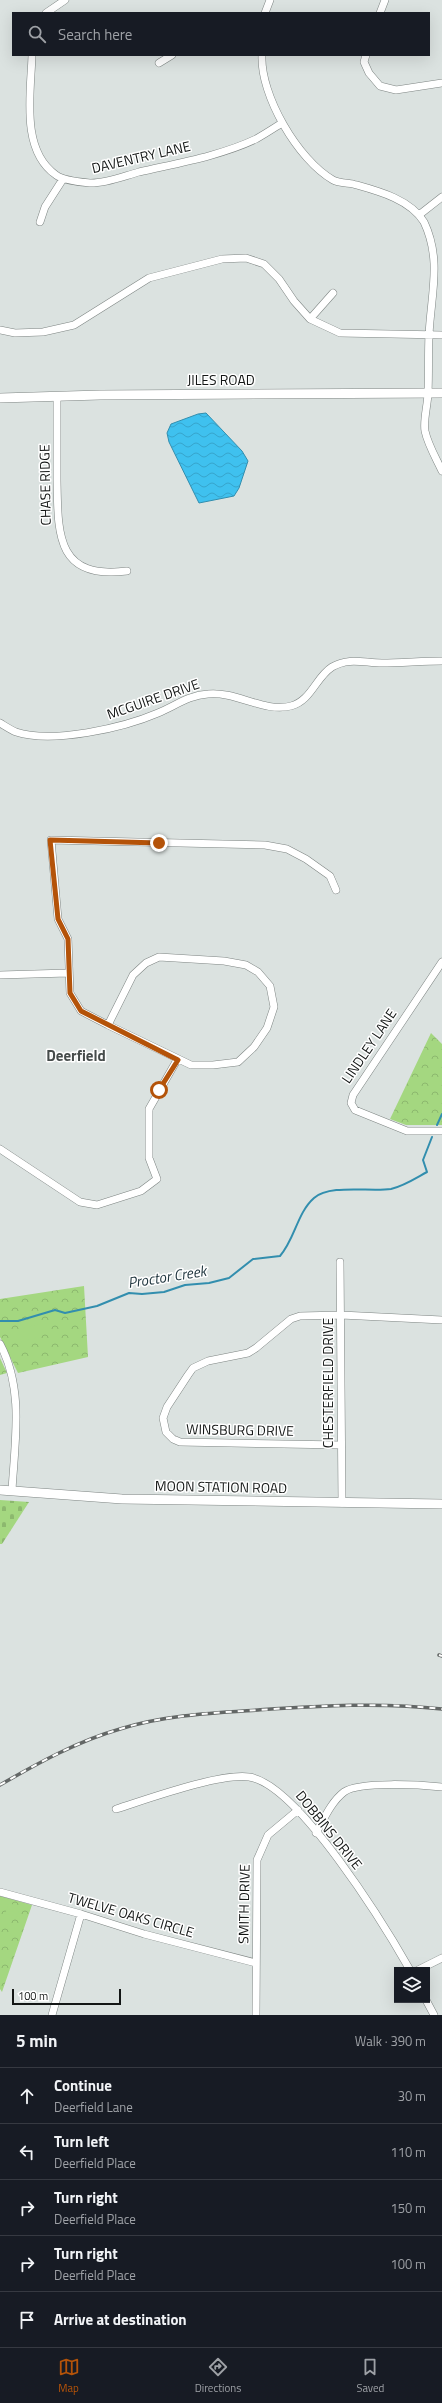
<!DOCTYPE html>
<meta charset="utf-8">
<style>
:root{--surface:#171b24;--page:#242831;--text:#f1f3f6;--muted:#9ea1a6;--line:#363941;--accent:#b45309}
body{margin:0;font-family:"Titillium Web",sans-serif;background:var(--page);color:var(--text)}
.controls{position:absolute;right:12px;bottom:12px;display:grid;overflow:hidden;border-radius:0px;box-shadow:0 4px 16px #0002}
.controls button{width:36px;height:36px;display:grid;place-items:center;padding:0;border:0;border-bottom:1px solid var(--line);background:var(--surface);color:var(--text);font:20px sans-serif}
.scale{position:absolute;left:12px;bottom:10px;width:109px;box-sizing:border-box;padding-left:4px;border:2px solid #131615;border-top:0;font-size:11px;line-height:14px;white-space:nowrap;color:#131615;-webkit-text-stroke:3px #fff;paint-order:stroke}
.stop{position:absolute;width:12px;height:12px;margin:-9px;border:3px solid #b45309;border-radius:50%;background:#fff}
.stop.end{background:#b45309;border-color:#fff;box-shadow:0 1px 4px #0008}
.list{margin:0;padding:0;list-style:none}
h2{display:flex;justify-content:space-between;align-items:center;height:52px;margin:0;padding:0 16px;font-size:17px}
h2 small{font-size:13px;font-weight:400;color:var(--muted)}
.list li{display:grid;grid-template-columns:26px 1fr auto;gap:12px;align-items:center;box-sizing:border-box;height:56px;padding:0 16px;border-top:1px solid var(--line)}
.list b{display:block;font-size:15px;white-space:nowrap}
.list p{margin:0;font-size:13px;white-space:nowrap;color:var(--muted)}
.list em{font-size:13px;font-style:normal;color:var(--muted)}
.icon{flex:none;width:22px;height:22px;fill:none;stroke:currentColor;stroke-width:2;stroke-linecap:round;stroke-linejoin:round}
.map{position:relative;flex:none;width:442px;height:2015px;overflow:hidden}
.search{position:absolute;background:var(--surface);box-shadow:0 4px 16px #0002;left:12px;right:12px;top:12px;height:44px;display:flex;align-items:center;gap:10px;box-sizing:border-box;padding:0 14px;border-radius:0px;color:var(--muted);font-size:15px}
.sheet{height:332px;background:var(--surface)}
nav{display:flex;justify-content:space-around;align-items:center;box-sizing:border-box;height:56px;border-top:1px solid var(--line);background:var(--surface);font-size:11px;color:var(--muted)}
nav a{display:grid;justify-items:center;gap:2px}
nav .on{color:var(--accent)}
.map>svg:first-child{display:block}
.forest{fill:url(#forest-crowns)}
.cemetery{fill:url(#cemetery-stones)}
.pitch{fill:#a4d780}
.water{fill:url(#water-waves);stroke:#328eae}
.lines{fill:none;stroke-linecap:round;stroke-linejoin:round}
.stream{stroke:#328eae;stroke-width:2}
.minor-casing{stroke:#7d8482;stroke-width:8}
.tertiary-casing{stroke:#7d8482;stroke-width:10}
.minor{stroke:#fff;stroke-width:7}
.tertiary{stroke:#fff;stroke-width:9}
.rail-casing{stroke:#636766;stroke-width:3.5}
.rail{stroke:#fff;stroke-width:2;stroke-dasharray:6;stroke-linecap:butt}
.route{stroke:#b45309;stroke-width:5}
.labels{text-anchor:middle;stroke-width:3;stroke-linejoin:round;paint-order:stroke}
.street-label{font-size:14px;fill:#131615;stroke:#fff}
.neighbourhood-label{font-size:15px;font-weight:bold;fill:#464c4b;stroke:#fff}
.water-label{font-size:15px;font-style:italic;fill:#1d333c;stroke:#fff}
</style>
<div class="map">
<svg width="442" height="2015" viewBox="0 0 442 2015">
<defs>
<pattern id="forest-crowns" width="20" height="18" patternUnits="userSpaceOnUse"><rect width="20" height="18" fill="#a4d780"/><path d="M2 6a3 3 0 1 1 6 0M12 15a3 3 0 1 1 6 0" fill="none" stroke="#8cb86e"/></pattern>
<pattern id="cemetery-stones" width="16" height="16" patternUnits="userSpaceOnUse"><rect width="16" height="16" fill="#a4d780"/><path d="M2 7V4a2 2 0 0 1 4 0v3zM10 15v-3a2 2 0 0 1 4 0v3z" fill="#8cb86e"/></pattern>
<pattern id="water-waves" width="16" height="10" patternUnits="userSpaceOnUse"><rect width="16" height="10" fill="#3fc1ef"/><path d="M0 5q4-4 8 0t8 0" fill="none" stroke="#36a5cc"/></pattern>
</defs>
<rect width="100%" height="100%" fill="#dbe2e0"/>
<path class="forest" d="M 431,1033 L 442,1044 L 442,1125 L 406,1125 L 390,1119 Z
M 84,1286 L 88,1357 L 18,1373 L 0,1337 L 0,1299 Z
M 0,1358 L 7,1373 L 0,1375 Z
M 0,1896 L 32,1905 L 2,1992 L 0,1989 Z"/>
<path class="cemetery" d="M 0,1500 L 29,1502 L 2,1544 L 0,1544 Z"/>
<path class="pitch" d="M 38,1324 L 42,1336 L 21,1342 L 17,1330 Z
M 9,1903 L 20,1907 L 17,1917 L 5,1914 Z"/>
<path class="water" d="M 206,413 L 242,451 L 248,461 L 239,488 L 234,496 L 199,503 L 169,442 L 167,433 L 171,424 L 198,414 Z"/>
<g class="lines">
<path class="stream" d="M 437,1125 L 442,1114
M 0,1321 L 18,1321 L 55,1310 L 65,1313 L 97,1306 L 129,1293 L 142,1294 L 164,1292 L 185,1285 L 209,1283 L 229,1278 L 253,1259 L 280,1256 C 295,1239 297,1213 314,1198 C 330,1184 369,1192 391,1189 C 404,1186 416,1178 427,1172 L 423,1160 L 432,1137"/>
<g class="minor-casing">
<path id="minor" d="M 46,13 L 65,0
M 265,13 L 270,0
M 380,13 L 385,0
M 32,55 C 31,92 20,150 56,175 C 64,181 81,182 91,183 C 107,183 124,176 139,172 C 178,163 220,156 256,139 C 265,134 274,128 282,123
M 262,55 C 260,95 298,160 333,180 C 338,183 347,183 353,184 C 378,191 410,199 424,222 C 442,260 431,294 429,335 C 428,354 429,373 428,392 C 428,404 423,420 425,431 C 428,445 436,458 442,471
M 366,55 L 364,62 L 369,73 L 380,86 L 396,90 L 442,83
M 159,63 L 172,55
M 419,215 L 442,197
M 40,222 L 45,207 L 63,179
M 310,319 L 333,293
M 0,330 L 15,333 L 43,332 L 74,325 L 149,278 L 222,259 L 246,258 L 264,264 L 279,279 L 294,301 L 310,319 L 340,333 L 442,335
M 57,397 C 57,424 57,452 57,480 C 58,534 56,580 127,571
M 0,723 C 5,726 11,730 16,732 C 52,744 123,728 158,713 C 175,706 189,695 208,694 C 236,691 264,713 291,706 C 311,701 316,677 332,667 C 349,657 364,663 382,663 C 402,663 422,661 442,661
M 442,962 L 353,1095 L 351,1103 L 355,1110 L 407,1131 L 442,1131
M 0,975 L 68,973
M 108,1025 L 133,975 L 146,963 L 159,957 L 224,961 L 246,965 L 258,972 L 270,986 L 274,1007 L 267,1028 L 254,1047 L 238,1062 L 213,1065 L 191,1065 L 108,1025 L 81,1011 L 70,993 L 68,939 L 58,919 L 51,840 L 265,845 L 287,849 L 306,859 L 330,876 L 336,890
M 0,1149 L 80,1202 L 97,1205 L 141,1191 L 157,1179 L 149,1158 L 149,1109 L 177,1060
M 340,1262 L 342,1503
M 0,1344 C 24,1389 15,1440 12,1490
M 341,1445 L 180,1442 L 173,1439 L 166,1432 L 163,1418 L 167,1407 L 188,1375 L 193,1368 L 208,1361 L 248,1353 L 256,1348 L 291,1319 L 300,1316 L 341,1315 L 442,1320
M 116,1809 C 148,1799 219,1773 249,1777 C 298,1784 385,1926 410,1970
M 316,1833 C 324,1819 331,1802 344,1792 C 359,1781 422,1785 442,1787
M 0,1892 L 81,1914 L 144,1934 L 256,1963
M 418,1970 L 442,1958
M 426,2000 L 434,2015
M 52,2015 L 81,1914
M 256,2015 L 257,1860 L 268,1835 L 298,1810"/>
</g>
<g class="tertiary-casing">
<path id="tertiary" d="M 0,398 L 100,395 L 442,393
M 0,1490 L 122,1499 L 442,1504"/>
</g>
<use href="#minor" class="minor"/>
<use href="#tertiary" class="tertiary"/>
<g class="rail-casing">
<path id="rail" d="M 439,1655 L 442,1656
M 0,1785 C 38,1763 78,1741 120,1729 C 165,1715 212,1713 258,1710 C 320,1706 380,1702 442,1709"/>
</g>
<use href="#rail" class="rail"/>
</g>
<g class="lines">
<path class="route" d="M 159,1090 L 178,1060 L 81,1011 L 70,993 L 68,939 L 58,919 L 50,840 L 159,843"/>
</g>
<g class="labels">
<g class="street-label">
<text transform="translate(141 157) rotate(-13)" y="5">DAVENTRY LANE</text>
<text x="221" y="385">JILES ROAD</text>
<text transform="translate(45 485) rotate(-91)" y="5">CHASE RIDGE</text>
<text transform="translate(153 699) rotate(-19)" y="5">MCGUIRE DRIVE</text>
<text transform="translate(369 1046) rotate(-56)" y="5">LINDLEY LANE</text>
<text transform="translate(328 1383) rotate(-90)" y="5">CHESTERFIELD DRIVE</text>
<text transform="translate(240 1430) rotate(1)" y="5">WINSBURG DRIVE</text>
<text transform="translate(221 1487) rotate(1)" y="5">MOON STATION ROAD</text>
<text transform="translate(329 1830) rotate(51)" y="5">DOBBINS DRIVE</text>
<text transform="translate(244 1904) rotate(-89)" y="5">SMITH DRIVE</text>
<text transform="translate(131 1915) rotate(16)" y="5">TWELVE OAKS CIRCLE</text>
</g>
<g class="neighbourhood-label">
<text x="76" y="1061">Deerfield</text>
</g>
<g class="water-label">
<text transform="translate(167 1277) rotate(-9)" y="5">Proctor Creek</text>
</g>
</g>
</svg>
<div class="controls">
<button><svg class="icon" aria-label="layers" viewBox="0 0 24 24"><path d="M12 4l9 5-9 5-9-5zM3 14l9 5 9-5"/></svg></button>
</div>
<div class="scale">100 m</div>
<div class="stop" style="left:159px;top:1090px"></div>
<div class="stop end" style="left:159px;top:843px"></div>
<div class="search"><svg class="icon" aria-label="search" viewBox="0 0 24 24"><circle cx="10" cy="10" r="6"/><path d="M15 15l6 6"/></svg>Search here</div>
</div>
<section class="sheet">
<h2>5 min<small>Walk · 390 m</small></h2>
<ul class="list">
<li><svg class="icon" aria-label="ahead" viewBox="0 0 24 24"><path d="M12 20V5M6 11l6-6 6 6"/></svg><div><b>Continue</b><p>Deerfield Lane</p></div><em>30 m</em></li>
<li><svg class="icon" aria-label="left" viewBox="0 0 24 24"><path d="M17 20v-9H6M10 6l-5 5 5 5"/></svg><div><b>Turn left</b><p>Deerfield Place</p></div><em>110 m</em></li>
<li><svg class="icon" aria-label="right" viewBox="0 0 24 24"><path d="M7 20v-9h11M14 6l5 5-5 5"/></svg><div><b>Turn right</b><p>Deerfield Place</p></div><em>150 m</em></li>
<li><svg class="icon" aria-label="right" viewBox="0 0 24 24"><path d="M7 20v-9h11M14 6l5 5-5 5"/></svg><div><b>Turn right</b><p>Deerfield Place</p></div><em>100 m</em></li>
<li><svg class="icon" aria-label="arrive" viewBox="0 0 24 24"><path d="M6 21V4h12l-3 4 3 4H6"/></svg><div><b>Arrive at destination</b></div></li>
</ul>
</section>
<nav>
<a class="on"><svg class="icon" aria-label="map" viewBox="0 0 24 24"><path d="M3 6l6-2 6 2 6-2v14l-6 2-6-2-6 2zM9 4v14M15 6v14"/></svg>Map</a>
<a><svg class="icon" aria-label="directions" viewBox="0 0 24 24"><path d="M12 3l9 9-9 9-9-9zM9 14v-3h6M13 9l2 2-2 2"/></svg>Directions</a>
<a><svg class="icon" aria-label="saved" viewBox="0 0 24 24"><path d="M7 4h10v16l-5-4-5 4z"/></svg>Saved</a>
</nav>
